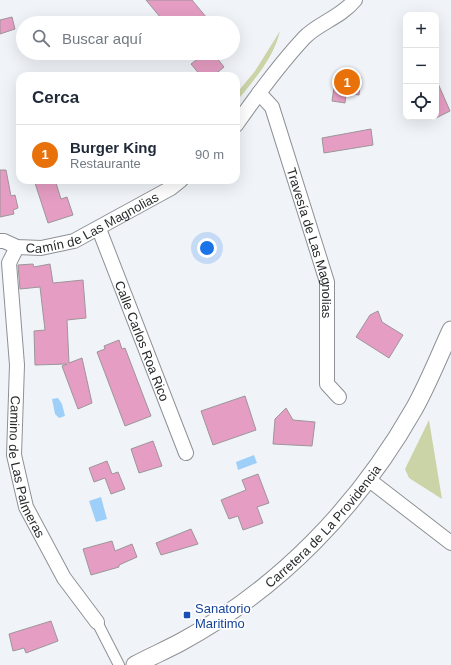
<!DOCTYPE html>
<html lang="es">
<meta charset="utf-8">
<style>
:root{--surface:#fff;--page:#f6f6f7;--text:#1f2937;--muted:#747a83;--line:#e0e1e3;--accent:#b45309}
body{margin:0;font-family:Arial,sans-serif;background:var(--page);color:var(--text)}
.controls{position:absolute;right:12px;top:12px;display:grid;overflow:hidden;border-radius:8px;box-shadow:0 4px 16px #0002}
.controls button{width:36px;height:36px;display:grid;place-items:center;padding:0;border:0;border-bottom:1px solid var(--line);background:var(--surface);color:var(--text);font:20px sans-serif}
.you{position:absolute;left:207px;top:248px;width:14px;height:14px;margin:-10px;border:3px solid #fff;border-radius:50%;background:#1a73e8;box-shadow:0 0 0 6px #1a73e833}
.badge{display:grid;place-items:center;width:26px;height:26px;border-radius:50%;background:var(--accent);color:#fff;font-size:13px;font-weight:700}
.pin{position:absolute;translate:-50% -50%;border:2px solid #fff;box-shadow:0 1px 4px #0006}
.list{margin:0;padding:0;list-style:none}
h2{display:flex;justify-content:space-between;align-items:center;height:52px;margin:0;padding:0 16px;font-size:17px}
h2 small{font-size:13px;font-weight:400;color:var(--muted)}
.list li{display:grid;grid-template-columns:26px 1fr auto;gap:12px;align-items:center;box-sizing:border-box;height:60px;padding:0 16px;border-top:1px solid var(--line)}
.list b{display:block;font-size:15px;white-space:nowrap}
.list p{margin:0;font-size:13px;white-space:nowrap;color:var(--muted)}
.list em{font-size:13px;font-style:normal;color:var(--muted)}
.icon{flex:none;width:22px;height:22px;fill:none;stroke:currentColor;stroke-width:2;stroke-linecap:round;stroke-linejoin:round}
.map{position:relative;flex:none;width:451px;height:665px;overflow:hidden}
.search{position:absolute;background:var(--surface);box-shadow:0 4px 16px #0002;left:16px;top:16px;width:224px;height:44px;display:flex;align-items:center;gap:10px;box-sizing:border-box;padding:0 14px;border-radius:22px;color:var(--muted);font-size:15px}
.panel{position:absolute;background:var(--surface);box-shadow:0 4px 16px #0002;left:16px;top:72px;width:224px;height:112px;border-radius:12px}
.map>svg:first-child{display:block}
.green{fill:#cbd4a7}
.water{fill:#9dcff9}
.building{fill:#e59dc3;stroke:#9c9699}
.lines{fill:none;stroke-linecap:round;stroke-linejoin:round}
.pedestrian-casing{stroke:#8d9196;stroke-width:12}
.minor-casing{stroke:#8d9196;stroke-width:16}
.tertiary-casing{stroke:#8d9196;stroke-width:19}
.pedestrian{stroke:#fff;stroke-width:10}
.minor{stroke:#fff;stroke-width:14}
.tertiary{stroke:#fff;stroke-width:17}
.transit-dot{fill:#1a4fb4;stroke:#fff;stroke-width:1.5}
.labels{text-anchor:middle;stroke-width:3.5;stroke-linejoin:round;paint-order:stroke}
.street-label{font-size:13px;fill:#27292a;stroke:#fff}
.transit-label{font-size:13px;fill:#164399;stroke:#fff;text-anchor:start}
</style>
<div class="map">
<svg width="451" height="665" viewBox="0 0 451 665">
<rect width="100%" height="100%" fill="#f0f4f9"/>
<path class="green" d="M 280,31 C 274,58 253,81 236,102 L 236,94 L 255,71 Z
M 429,420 L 442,499 L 409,478 L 405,469 Z"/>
<path class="water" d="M 58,398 L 62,404 L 65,416 L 59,418 L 55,414 L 52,399 Z
M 254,455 L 257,463 L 238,470 L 236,462 Z
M 101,497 L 107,519 L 96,522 L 89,501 Z"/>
<path class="building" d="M 146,0 L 192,0 L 211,23 L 165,23 Z
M 12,17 L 15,29 L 0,34 L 0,20 Z
M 205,53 L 213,53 L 224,67 L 213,76 L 201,76 L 191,64 Z
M 336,74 L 361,77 L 359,95 L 346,93 L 345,103 L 332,101 Z
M 436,79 L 450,111 L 436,118 Z
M 371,129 L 373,145 L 324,153 L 322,138 Z
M 0,170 L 6,170 L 11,196 L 15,195 L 18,208 L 13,210 L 14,214 L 0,217 Z
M 34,180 L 55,180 L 61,199 L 67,197 L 73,215 L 48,223 Z
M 33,264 L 34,267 L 50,264 L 53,283 L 83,280 L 86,318 L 67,320 L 69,363 L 82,358 L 92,403 L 78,409 L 62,366 L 67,364 L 35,365 L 34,331 L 45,330 L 40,287 L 20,289 L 18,265 Z
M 378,311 L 382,322 L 403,335 L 389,358 L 356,337 L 370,315 Z
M 119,340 L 122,349 L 125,348 L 151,416 L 125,426 L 97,352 L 105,349 L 104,346 Z
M 245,396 L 256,430 L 213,445 L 201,411 Z
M 286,408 L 293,420 L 315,422 L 312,446 L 273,444 L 275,419 Z
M 153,441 L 162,466 L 139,473 L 131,449 Z
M 107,461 L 112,474 L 118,472 L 125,489 L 111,494 L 105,478 L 94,482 L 89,468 Z
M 258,474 L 269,503 L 257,507 L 263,523 L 243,530 L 238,516 L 229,519 L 221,500 L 246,490 L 242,480 Z
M 191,529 L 198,544 L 161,555 L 156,543 Z
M 112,541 L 115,551 L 132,544 L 137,557 L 119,565 L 119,567 L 91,575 L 83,549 Z
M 51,621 L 58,641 L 26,653 L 24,648 L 13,651 L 9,634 Z"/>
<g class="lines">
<g class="pedestrian-casing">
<path id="pedestrian" d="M 97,622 L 119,665"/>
</g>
<g class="minor-casing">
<g id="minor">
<path id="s1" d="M 259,93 L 272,107 L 327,282 L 327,384 L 339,397"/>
<path d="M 236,125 C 257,95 279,65 304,38 C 318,23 340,18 355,0"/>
<path id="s2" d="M 99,229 L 186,453"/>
<path id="s3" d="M 0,241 L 4,241 L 17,247 L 41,248 L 74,241 L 171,188 L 181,180"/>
<path id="s4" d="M 17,247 L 9,263 L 17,365 L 14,455 L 26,507 L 64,578 L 97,622"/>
<path d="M 368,479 L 451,543"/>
</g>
</g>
<g class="tertiary-casing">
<g id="tertiary">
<path id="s5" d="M 135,665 C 150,657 166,650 181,642 C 279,589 359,506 414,409 C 428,384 439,356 451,330"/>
</g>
</g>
<use href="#pedestrian" class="pedestrian"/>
<use href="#minor" class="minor"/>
<use href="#tertiary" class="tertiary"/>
</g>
<rect class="transit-dot" x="183" y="611" width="8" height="8" rx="2"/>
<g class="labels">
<g class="street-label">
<text dy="5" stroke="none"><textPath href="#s3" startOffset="99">Camín de Las Magnolias</textPath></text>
<text dy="5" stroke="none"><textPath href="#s1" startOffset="161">Travesía de Las Magnolias</textPath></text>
<text dy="5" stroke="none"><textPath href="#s2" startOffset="120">Calle Carlos Roa Rico</textPath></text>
<text dy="5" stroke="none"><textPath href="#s4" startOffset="224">Camino de Las Palmeras</textPath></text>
<text dy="5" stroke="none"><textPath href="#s5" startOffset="236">Carretera de La Providencia</textPath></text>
</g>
<g class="transit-label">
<text x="195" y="613">Sanatorio<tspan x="195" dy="15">Maritimo</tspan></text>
</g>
</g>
</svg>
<div class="controls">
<button>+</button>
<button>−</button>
<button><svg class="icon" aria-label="locate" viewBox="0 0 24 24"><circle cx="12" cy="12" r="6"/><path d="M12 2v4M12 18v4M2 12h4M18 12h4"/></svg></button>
</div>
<div class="you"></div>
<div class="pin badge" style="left:347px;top:82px;background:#e8710a">1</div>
<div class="search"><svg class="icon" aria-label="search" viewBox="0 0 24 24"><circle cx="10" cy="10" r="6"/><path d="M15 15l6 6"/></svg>Buscar aquí</div>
<section class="panel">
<h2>Cerca<small></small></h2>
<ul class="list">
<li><span class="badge" style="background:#e8710a">1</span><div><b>Burger King</b><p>Restaurante</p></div><em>90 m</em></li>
</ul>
</section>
</div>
